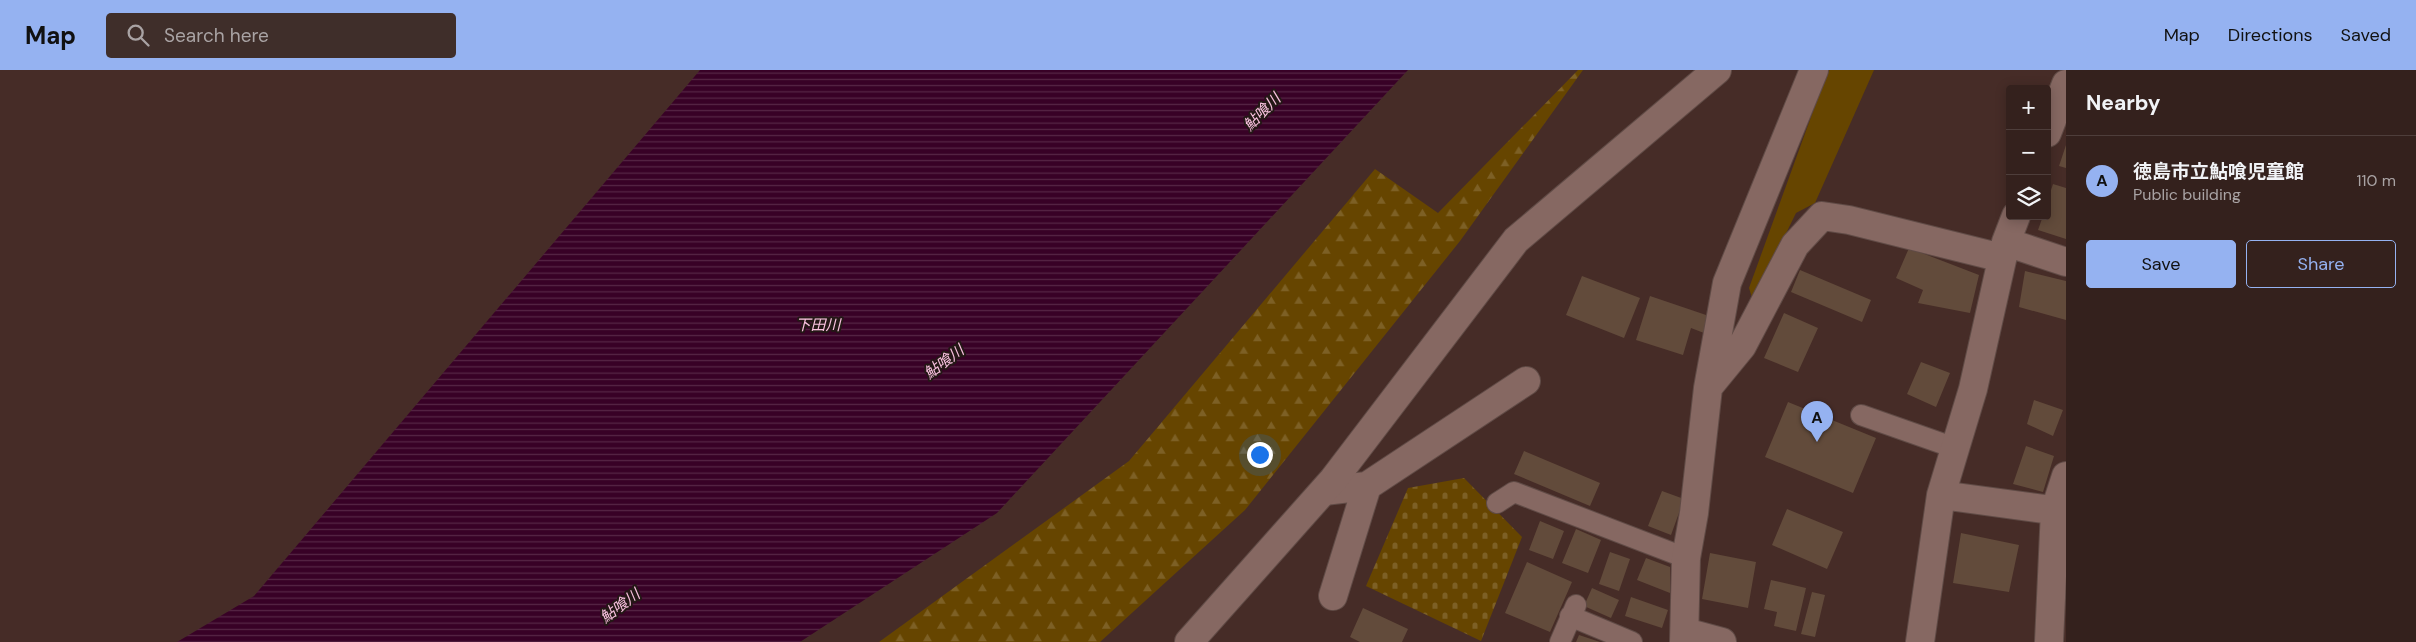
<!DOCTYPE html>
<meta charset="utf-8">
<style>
:root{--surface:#34211d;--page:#3f2e2a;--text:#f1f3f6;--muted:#a9a3a4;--line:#4e3e3b;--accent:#95b2f1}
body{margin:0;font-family:"DM Sans","Noto Sans JP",sans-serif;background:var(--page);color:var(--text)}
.controls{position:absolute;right:15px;top:15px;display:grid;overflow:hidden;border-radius:5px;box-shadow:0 2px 12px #0003}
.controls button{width:45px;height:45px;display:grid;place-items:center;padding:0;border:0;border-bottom:1px solid var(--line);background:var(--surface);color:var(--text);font:25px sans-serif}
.you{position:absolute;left:1259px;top:384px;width:18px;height:18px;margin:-12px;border:4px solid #fff;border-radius:50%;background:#1a73e8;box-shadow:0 0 0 8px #1a73e833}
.badge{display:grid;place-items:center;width:32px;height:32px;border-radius:50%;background:var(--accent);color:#111;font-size:16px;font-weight:700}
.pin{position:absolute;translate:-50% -41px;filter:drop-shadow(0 1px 2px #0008)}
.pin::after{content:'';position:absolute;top:26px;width:18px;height:15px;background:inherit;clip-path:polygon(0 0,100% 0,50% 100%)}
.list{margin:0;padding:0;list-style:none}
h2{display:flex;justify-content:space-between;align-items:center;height:65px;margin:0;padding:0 20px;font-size:21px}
h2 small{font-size:16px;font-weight:400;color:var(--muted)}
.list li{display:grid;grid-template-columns:32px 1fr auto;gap:15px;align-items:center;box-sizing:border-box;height:90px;padding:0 20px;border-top:1px solid var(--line)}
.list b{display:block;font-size:19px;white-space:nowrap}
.list p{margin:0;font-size:16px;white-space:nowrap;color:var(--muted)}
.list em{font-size:16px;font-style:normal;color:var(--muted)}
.actions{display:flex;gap:10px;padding:15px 20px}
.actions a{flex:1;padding:11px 0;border:1px solid var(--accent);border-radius:5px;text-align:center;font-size:18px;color:var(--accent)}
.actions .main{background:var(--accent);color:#111}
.icon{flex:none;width:28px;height:28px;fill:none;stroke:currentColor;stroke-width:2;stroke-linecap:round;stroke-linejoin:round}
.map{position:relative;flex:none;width:2066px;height:572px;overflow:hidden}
header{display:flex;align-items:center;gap:30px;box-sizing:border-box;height:70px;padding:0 25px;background:var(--accent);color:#111}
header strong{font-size:24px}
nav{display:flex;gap:28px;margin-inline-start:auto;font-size:18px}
.search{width:350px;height:45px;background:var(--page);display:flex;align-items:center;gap:12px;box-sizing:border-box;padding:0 18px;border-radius:5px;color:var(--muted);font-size:19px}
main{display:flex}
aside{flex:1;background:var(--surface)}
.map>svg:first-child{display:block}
.grass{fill:#664500}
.forest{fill:url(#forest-firs)}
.cemetery{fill:url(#cemetery-stones)}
.water{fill:url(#water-rules)}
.building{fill:#624b3b}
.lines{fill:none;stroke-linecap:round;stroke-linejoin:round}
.service-casing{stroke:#604b46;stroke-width:22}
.minor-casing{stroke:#604b46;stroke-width:30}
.tertiary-casing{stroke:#604b46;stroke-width:30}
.service{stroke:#866862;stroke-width:20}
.minor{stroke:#866862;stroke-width:28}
.tertiary{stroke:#866862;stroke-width:28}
.labels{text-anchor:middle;stroke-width:4;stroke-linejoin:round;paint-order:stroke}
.water-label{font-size:15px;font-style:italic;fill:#fac2e0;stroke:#241816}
</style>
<header>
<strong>Map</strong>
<div class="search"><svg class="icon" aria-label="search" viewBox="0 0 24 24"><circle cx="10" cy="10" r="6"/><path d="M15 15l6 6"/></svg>Search here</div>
<nav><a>Map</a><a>Directions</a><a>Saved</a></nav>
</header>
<main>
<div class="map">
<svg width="2066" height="572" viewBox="0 0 2066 572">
<defs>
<pattern id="forest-firs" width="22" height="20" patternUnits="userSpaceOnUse" patternTransform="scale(1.25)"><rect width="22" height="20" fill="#664500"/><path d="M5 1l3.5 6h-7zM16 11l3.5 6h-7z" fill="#7d6025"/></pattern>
<pattern id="cemetery-stones" width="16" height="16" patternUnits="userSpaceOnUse" patternTransform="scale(1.25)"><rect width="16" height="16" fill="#664500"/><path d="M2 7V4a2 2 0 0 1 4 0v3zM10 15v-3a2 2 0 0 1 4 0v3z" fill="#7d6025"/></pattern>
<pattern id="water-rules" width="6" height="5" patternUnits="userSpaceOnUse" patternTransform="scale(1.25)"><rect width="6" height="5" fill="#380126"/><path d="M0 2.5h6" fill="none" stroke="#562645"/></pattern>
</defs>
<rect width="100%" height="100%" fill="#462c27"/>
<path class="grass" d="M 1828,0 L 1874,0 L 1815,133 L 1796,143 L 1753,231 L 1749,218 Z"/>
<path class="forest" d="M 1578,0 L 1583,0 L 1460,171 L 1245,440 L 1100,572 L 879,572 L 1129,391 L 1375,99 L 1438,143 Z"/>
<path class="cemetery" d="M 1464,408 L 1522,467 L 1481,571 L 1366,516 L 1408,418 Z"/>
<path class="water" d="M 700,0 L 1408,0 L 997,443 L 800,572 L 177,572 L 254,526 Z"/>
<path class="building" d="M 2066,75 L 2066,98 L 2059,96 Z
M 2053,114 L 2066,118 L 2066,169 L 2038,160 L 2043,146 L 2047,146 L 2047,132 Z
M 1909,178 L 1979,205 L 1970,243 L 1918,233 L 1923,220 L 1896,208 Z
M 1800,200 L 1871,230 L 1862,252 L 1791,222 Z
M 2025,201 L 2066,211 L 2066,250 L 2019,237 Z
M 1582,206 L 1640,228 L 1624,268 L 1566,245 Z
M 1650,226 L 1709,246 L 1704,263 L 1691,258 L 1683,285 L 1636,270 Z
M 1784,243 L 1818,258 L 1798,302 L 1764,288 Z
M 1921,292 L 1950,303 L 1936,337 L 1907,324 Z
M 2034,330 L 2063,340 L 2053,366 L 2027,354 Z
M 1788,332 L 1876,368 L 1853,423 L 1765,387 Z
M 2026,376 L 2054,386 L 2043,422 L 2013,414 Z
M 1524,381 L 1600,413 L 1590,436 L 1514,404 Z
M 1662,421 L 1684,429 L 1671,465 L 1648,456 Z
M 1787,439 L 1843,462 L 1827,499 L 1772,475 Z
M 1540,451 L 1564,461 L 1553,489 L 1529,480 Z
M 1576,459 L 1601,470 L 1588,503 L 1562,493 Z
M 1961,463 L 2019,475 L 2009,522 L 1953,513 Z
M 1610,482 L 1630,489 L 1619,521 L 1599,514 Z
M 1710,483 L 1756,492 L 1748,538 L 1702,529 Z
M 1646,488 L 1670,497 L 1670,523 L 1637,510 Z
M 1527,492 L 1572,512 L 1550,562 L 1505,543 Z
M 1771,510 L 1806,518 L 1796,561 L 1774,556 L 1777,542 L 1764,539 Z
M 1592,518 L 1619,530 L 1611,548 L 1584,536 Z
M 1812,522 L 1825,525 L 1815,567 L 1801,564 Z
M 1631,527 L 1668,540 L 1662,558 L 1625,546 Z
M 1363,538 L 1408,559 L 1402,572 L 1360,572 L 1350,567 Z
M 1579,565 L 1600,572 L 1576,572 Z"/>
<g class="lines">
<g class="service-casing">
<path id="service" d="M 1861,345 L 1955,378
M 1497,433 L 1514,422 L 1686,488
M 1570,546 L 1632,572
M 1560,572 L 1576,535"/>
</g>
<g class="minor-casing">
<path id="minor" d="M 2047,63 L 2066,14
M 2006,172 L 2066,192
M 1710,315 L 1742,276 L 1795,175 L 1822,146 L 1849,150 L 2002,188
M 1324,421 L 1367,416 L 1526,311
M 1941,425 L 2066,442
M 1333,526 L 1367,416
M 1685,562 L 1722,572
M 1684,572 L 1686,488 L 1694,443 L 1708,318 L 1727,213 L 1814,0
M 1920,572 L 1941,425 L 1973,319 L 2006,172 L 2016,146
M 2049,572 L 2055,440 L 2066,406"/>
</g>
<g class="tertiary-casing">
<path id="tertiary" d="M 1189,572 L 1333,410 L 1516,170 L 1717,0"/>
</g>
<use href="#service" class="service"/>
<use href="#minor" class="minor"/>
<use href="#tertiary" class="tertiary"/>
</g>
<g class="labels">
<g class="water-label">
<text transform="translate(1262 42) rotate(-45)" y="5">鮎喰川</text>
<text x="818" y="260">下田川</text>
<text transform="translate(944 292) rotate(-37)" y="5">鮎喰川</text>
<text transform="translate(620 536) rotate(-37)" y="5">鮎喰川</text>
</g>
</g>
</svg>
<div class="controls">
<button>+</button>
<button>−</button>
<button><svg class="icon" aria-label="layers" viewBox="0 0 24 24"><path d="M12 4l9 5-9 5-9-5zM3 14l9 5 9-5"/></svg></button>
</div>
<div class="you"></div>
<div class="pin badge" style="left:1817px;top:372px">A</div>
</div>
<aside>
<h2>Nearby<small></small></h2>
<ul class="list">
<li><span class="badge">A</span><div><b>徳島市立鮎喰児童館</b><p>Public building</p></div><em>110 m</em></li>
</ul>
<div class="actions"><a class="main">Save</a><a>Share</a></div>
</aside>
</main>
